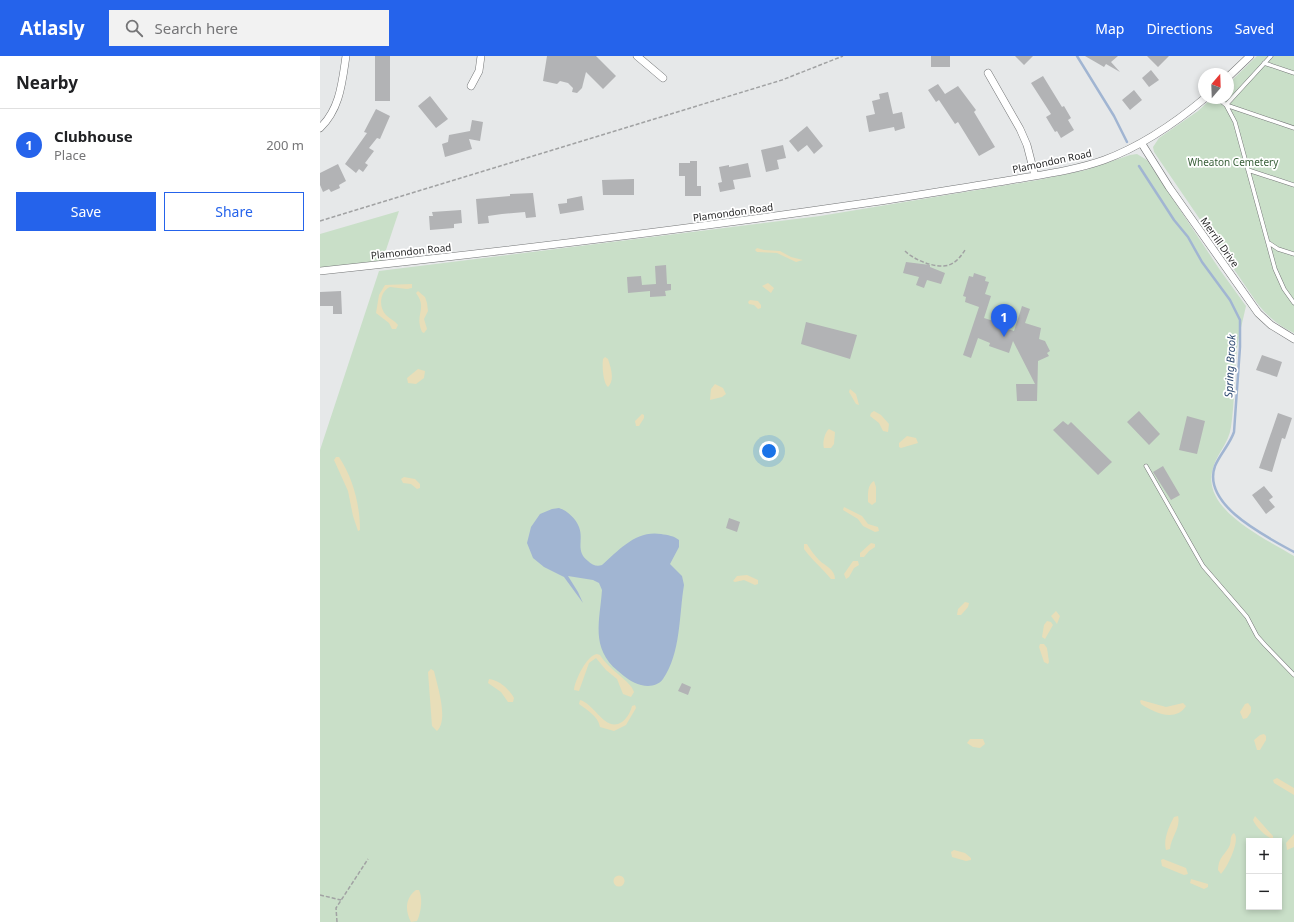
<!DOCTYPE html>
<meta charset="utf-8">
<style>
:root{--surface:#fff;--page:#f2f2f2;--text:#202124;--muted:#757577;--line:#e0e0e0;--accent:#2563eb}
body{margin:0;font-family:"Noto Sans",sans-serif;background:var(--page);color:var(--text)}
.controls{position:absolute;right:12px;bottom:12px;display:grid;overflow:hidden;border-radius:0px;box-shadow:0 2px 6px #0003}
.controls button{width:36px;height:36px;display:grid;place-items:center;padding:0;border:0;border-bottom:1px solid var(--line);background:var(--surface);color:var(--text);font:20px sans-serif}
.compass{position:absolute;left:878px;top:12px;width:36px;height:36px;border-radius:50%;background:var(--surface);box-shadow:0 2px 6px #0003;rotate:19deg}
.you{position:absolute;left:449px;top:395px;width:14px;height:14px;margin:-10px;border:3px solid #fff;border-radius:50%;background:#1a73e8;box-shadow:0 0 0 6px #1a73e833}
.badge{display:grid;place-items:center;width:26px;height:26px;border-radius:50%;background:var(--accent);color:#fff;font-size:13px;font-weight:700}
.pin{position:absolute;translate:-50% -33px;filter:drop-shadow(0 1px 2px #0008)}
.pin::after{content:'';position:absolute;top:21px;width:14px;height:12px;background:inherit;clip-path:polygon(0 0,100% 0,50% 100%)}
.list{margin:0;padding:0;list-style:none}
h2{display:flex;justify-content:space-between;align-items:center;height:52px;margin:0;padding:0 16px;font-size:17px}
h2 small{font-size:13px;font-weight:400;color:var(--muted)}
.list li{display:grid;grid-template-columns:26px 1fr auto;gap:12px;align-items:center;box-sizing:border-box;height:72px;padding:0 16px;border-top:1px solid var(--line)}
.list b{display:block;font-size:15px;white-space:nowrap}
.list p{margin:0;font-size:13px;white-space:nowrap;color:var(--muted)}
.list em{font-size:13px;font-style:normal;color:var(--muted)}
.actions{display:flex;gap:8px;padding:12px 16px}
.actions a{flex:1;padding:9px 0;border:1px solid var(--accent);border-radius:0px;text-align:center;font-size:14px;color:var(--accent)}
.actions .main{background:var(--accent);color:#fff}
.icon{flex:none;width:22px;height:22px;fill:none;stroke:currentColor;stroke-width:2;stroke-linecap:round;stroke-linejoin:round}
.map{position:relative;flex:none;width:974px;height:866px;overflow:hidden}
header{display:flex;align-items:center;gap:24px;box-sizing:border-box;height:56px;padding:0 20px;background:var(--accent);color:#fff}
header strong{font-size:19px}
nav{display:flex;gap:22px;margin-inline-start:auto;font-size:14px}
.search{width:280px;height:36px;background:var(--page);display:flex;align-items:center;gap:10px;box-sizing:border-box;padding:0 14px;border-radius:0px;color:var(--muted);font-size:15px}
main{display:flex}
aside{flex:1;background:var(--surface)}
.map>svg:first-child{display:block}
.green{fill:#c9dfc8;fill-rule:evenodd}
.sand{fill:#e8deb9}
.water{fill:#a1b5d2}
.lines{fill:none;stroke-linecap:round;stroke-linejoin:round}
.stream{stroke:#a1b5d2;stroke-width:2.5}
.building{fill:#b2b3b5}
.service-casing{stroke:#737576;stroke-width:4.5}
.minor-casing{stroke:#737576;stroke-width:8}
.path{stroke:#a1a2a3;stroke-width:1.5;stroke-dasharray:4 2;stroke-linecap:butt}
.service{stroke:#fff;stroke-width:3.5}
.minor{stroke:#fff;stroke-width:7}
.labels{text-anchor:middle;stroke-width:3.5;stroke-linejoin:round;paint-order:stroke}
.street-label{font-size:10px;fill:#282829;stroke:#fff}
.park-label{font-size:10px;fill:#365e37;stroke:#fff}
.water-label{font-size:11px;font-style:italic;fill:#2b476f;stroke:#fff}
</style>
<header>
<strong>Atlasly</strong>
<div class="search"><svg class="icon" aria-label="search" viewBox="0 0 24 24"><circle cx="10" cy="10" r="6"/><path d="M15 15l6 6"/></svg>Search here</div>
<nav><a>Map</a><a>Directions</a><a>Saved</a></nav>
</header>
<main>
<aside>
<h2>Nearby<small></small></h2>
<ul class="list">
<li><span class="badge">1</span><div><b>Clubhouse</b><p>Place</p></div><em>200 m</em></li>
</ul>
<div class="actions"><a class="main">Save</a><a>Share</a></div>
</aside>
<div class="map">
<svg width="974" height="866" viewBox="0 0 974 866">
<rect width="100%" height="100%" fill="#e6e8e9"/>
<path class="green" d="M 937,0 L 974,0 L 974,277 C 959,270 947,260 937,247 L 834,96 L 833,91 L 839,82 L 878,55 L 892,42 L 908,42 L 908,28 Z
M 817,98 L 827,104 L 900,214 L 926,250 C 923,264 919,278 917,292 C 914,318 915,345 911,371 C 909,388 895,399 892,416 C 884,455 946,483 974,500 L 974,866 L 0,866 L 0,394 L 59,215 L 500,160 L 718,124 L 766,114 L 810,99 ZM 929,785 L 959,785 L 959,851 L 929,851 Z
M 79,155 L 62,206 L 0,213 L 0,178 Z"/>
<path class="sand" d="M 437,192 L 444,194 L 460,195 L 471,201 L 483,204 L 476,206 L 457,197 L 437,196 L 435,194 Z
M 448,227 L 454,232 L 451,237 L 442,230 Z
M 92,228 L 92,232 L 87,233 L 70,231 C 60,235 58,251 66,259 C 70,263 75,265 78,269 L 76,273 L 72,273 L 69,267 L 56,257 L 59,239 L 65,229 Z
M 98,235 L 105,241 L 107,247 L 108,255 L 104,263 L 107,273 L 104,277 L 102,276 C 94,258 108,253 96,237 Z
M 430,244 L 438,245 L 441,249 L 441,252 L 438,253 L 434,249 L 429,248 L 428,246 Z
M 285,301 L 288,303 C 291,312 295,324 288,331 C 283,327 282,310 283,303 Z
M 98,313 L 105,315 L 104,322 L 96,328 L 88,327 L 87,322 Z
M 395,328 L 403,332 L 406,338 L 402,341 L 390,344 L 391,333 Z
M 530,333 L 536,338 L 539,349 L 536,348 L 529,336 Z
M 554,355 L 561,359 L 569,368 L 568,376 L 563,375 L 559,367 L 550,360 L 551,357 Z
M 322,358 L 324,359 L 324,362 L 319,370 L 316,370 L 315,365 Z
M 509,373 L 515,376 L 514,388 L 511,392 L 504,392 C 502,387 505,376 509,373 Z
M 587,380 L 596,382 L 598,387 L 581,392 L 579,391 L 579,387 Z
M 16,401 L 19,401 C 33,422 40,449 40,474 L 38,475 L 33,460 L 28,435 L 14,404 Z
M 84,421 L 95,423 L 100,428 L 100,432 L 97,433 L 91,428 L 83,427 L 81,423 Z
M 554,425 L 556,431 L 556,446 L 552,449 L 548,446 C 548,439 547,429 554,425 Z
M 524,451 L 542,460 L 548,468 L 558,471 L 559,475 L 555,476 L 543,470 L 538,463 L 523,454 Z
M 551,487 L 555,488 L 555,491 L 549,495 L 544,501 L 540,501 L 540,497 Z
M 484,488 L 487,488 C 490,493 495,500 499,504 C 505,510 515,513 515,523 L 511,523 C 502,512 492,504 484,493 Z
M 533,505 L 538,505 L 539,509 L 534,512 L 529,521 L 526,523 L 524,518 Z
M 427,519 L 438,524 L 438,528 L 435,529 L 424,524 L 415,526 L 413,525 L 417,520 Z
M 645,546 L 649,547 L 648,551 L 641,559 L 637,559 L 638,553 Z
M 736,555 L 740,560 L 737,568 L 731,560 Z
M 727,565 L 731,566 L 733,569 L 725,583 L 722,581 L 724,569 Z
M 720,588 L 724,588 L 727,592 L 729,606 L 728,608 L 724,606 L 719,591 Z
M 277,598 L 280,599 C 289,614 311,625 314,636 L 311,641 L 303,638 L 297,623 L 286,614 L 276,602 L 269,607 L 259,635 L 254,634 C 255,624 267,599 277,598 Z
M 111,613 L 114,615 C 117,629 129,664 117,675 L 112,670 L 108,616 Z
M 169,623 C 179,624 189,633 194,642 L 193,646 L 188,646 L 181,636 L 168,627 Z
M 260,644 C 275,648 285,677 302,666 C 308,661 310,657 312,650 L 315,649 L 316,652 L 306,669 L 294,675 L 280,671 C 278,660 267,654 259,648 Z
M 821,644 L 846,651 L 863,647 L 866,650 C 855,667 833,656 821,648 L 820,645 Z
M 928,647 L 931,651 L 931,656 L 927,662 L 923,663 L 920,656 L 925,648 Z
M 944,678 L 946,680 L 946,684 L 940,694 L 937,694 L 934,684 L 940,679 Z
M 650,683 L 663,683 L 665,688 L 660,692 L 653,691 L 647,687 Z
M 957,722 L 974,732 L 974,739 L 954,727 L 953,724 Z
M 858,760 C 861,772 851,781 850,793 L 846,794 C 843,784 849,770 854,761 Z
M 935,760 L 953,780 L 953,783 C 947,782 935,770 933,764 Z
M 914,777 C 921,784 907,812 901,818 L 898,814 C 899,801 903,801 909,791 C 912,786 909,780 914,777 Z
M 974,778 L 974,791 L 967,794 L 966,787 Z
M 634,794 L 645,797 L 651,802 L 651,804 L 646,805 L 632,801 L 631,796 Z
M 843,803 L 866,812 L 868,818 L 864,819 L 842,810 L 841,804 Z
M293.5 825a5.5 5.5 0 1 1 11 0a5.5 5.5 0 1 1-11 0Z
M 871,823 L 888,828 L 888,831 L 884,833 L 870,827 Z
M 96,834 L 99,834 C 103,842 101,857 97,865 L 91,866 C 85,855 85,842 96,834 Z"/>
<path class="water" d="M 239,452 C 248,455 256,463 259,471 C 264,484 255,495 268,505 C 272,509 277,511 282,509 C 299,494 316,474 341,478 C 348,479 354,480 359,484 L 359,491 L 350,508 L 362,520 L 364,529 C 359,559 361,597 343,623 C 338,630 329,631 321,629 C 312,627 305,621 298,615 C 270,592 280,564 282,534 L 279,527 L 273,524 L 248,520 L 258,536 L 263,547 L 244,521 L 224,511 L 213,502 L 207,487 L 211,471 L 220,458 L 232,453 Z"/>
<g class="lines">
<path class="stream" d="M 757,0 L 794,60 L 807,86
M 819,110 L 854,164 L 868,181 L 882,206 L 910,244 L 920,264 L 920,291 L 914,376 C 910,388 900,398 895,410 C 881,449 947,481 974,496"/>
</g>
<path class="building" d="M 55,0 L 70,0 L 70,45 L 55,45 Z
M 227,0 L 276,0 L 296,20 L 283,33 L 266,16 L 262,32 L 257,37 L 252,36 L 253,32 L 248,27 L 240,25 L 237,28 L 223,25 Z
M 611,0 L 630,0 L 630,11 L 611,11 Z
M 695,0 L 713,0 L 704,9 Z
M 765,0 L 798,0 L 791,6 L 800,16 L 786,8 L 784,11 Z
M 827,0 L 849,0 L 838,11 Z
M 831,14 L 839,24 L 829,31 L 822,22 Z
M 723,20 L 742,51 L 744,50 L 751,62 L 748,64 L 754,74 L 741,82 L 737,75 L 735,76 L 726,61 L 731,58 L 711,27 Z
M 618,28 L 625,38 L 638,30 L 656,54 L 654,56 L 675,91 L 659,100 L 638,66 L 635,68 L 619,44 L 616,46 L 608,34 Z
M 814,34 L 822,44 L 810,54 L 802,44 Z
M 568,36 L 573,58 L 582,56 L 585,72 L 575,75 L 574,71 L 549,76 L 546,60 L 555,58 L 552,45 L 560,43 L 559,38 Z
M 110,40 L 128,63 L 116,72 L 98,50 Z
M 56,53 L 70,60 L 60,83 L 57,82 L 49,92 L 54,95 L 45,107 L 48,109 L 43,116 L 39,113 L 36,117 L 25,108 L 47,77 L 44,76 Z
M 152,64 L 163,66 L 160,85 L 149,83 L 152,93 L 125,101 L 122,88 L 128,86 L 129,79 L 150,75 Z
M 487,70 L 503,90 L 494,98 L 487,89 L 478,96 L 469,85 Z
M 463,89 L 466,102 L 457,104 L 459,113 L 446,116 L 441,94 Z
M 370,105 L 377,105 L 377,130 L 381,130 L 381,140 L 365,140 L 365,120 L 359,120 L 359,107 L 370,107 Z
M 428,107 L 431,121 L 413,124 L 415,133 L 400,136 L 398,127 L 402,126 L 399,111 L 409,109 L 409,111 Z
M 18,108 L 26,125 L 19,129 L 20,132 L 11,136 L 9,133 L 3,136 L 0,129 L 0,117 Z
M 314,123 L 314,139 L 283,139 L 282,124 Z
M 213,137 L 216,161 L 206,162 L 205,156 L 182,158 L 168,160 L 169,167 L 158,168 L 156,143 L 190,140 L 190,138 Z
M 262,140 L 264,154 L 240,158 L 238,148 L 247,147 L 247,143 Z
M 141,154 L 142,167 L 134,168 L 134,172 L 110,174 L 109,160 L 113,160 L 112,156 Z
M 586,206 L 610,209 L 610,211 L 625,217 L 621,228 L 607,224 L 604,232 L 596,229 L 599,221 L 583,217 Z
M 346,209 L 347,228 L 351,228 L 351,234 L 345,235 L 346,240 L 330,241 L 330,235 L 308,237 L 307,221 L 321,220 L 322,229 L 336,228 L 335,210 Z
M 654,217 L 666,221 L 665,225 L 669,226 L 665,238 L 671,240 L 664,262 L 680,267 L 679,270 L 694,275 L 702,250 L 710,253 L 705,267 L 721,272 L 719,283 L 725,285 L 730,295 L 727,297 L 729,300 L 718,305 L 717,345 L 697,345 L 696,328 L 715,328 L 693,285 L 689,297 L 669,290 L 670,287 L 658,282 L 651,302 L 643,299 L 659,251 L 645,246 L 646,241 L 643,240 L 649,220 L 653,221 Z
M 21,235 L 22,258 L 13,258 L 13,250 L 0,250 L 0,236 Z
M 486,266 L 537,279 L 530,303 L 481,288 Z
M 942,299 L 962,306 L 957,321 L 936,314 Z
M 819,355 L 840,378 L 829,389 L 807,366 Z
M 958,357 L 972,362 L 965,383 L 962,382 L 952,416 L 939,412 Z
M 867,360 L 885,365 L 877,398 L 859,394 Z
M 743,365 L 748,369 L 751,366 L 792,406 L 778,419 L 733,374 Z
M 843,410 L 860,439 L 851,444 L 833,416 Z
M 944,430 L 953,441 L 949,444 L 955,451 L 946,458 L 932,439 Z
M 409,462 L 420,466 L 417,476 L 406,472 Z
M 362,627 L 371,631 L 368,639 L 358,635 Z"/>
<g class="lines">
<g class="service-casing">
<path id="service" d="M 951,0 L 906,49 L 974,72
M 944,7 L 974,17
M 897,42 L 906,49 L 915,66 L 955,213 L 964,233 L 974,247
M 928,114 L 974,129
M 949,187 L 958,193 L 974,198
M 826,410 L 883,510 L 927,561 L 937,580 L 945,589 L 974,619"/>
</g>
<g class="minor-casing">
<path id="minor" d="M 317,0 L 343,22
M 668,17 L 700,73 L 707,89 L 715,120
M 908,21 L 930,0
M 151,30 L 159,15 L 161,0
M 0,72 C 20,53 22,27 26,0
M 822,88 L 849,131 L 938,257 L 951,269 L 974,283
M 0,215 C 178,196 355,175 532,149 C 583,142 634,133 685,125 C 718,119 753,115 784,104 C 822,90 854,68 885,42"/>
</g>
<path class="path" d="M 0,165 L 462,24 L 523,0
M 585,195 C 594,204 616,213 629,209 C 637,206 641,200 645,194
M 0,839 L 21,844
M 17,866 L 16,852 L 48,803"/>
<use href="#service" class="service"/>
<use href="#minor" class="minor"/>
</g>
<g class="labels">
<g class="street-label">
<text transform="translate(732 105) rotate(-12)" y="4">Plamondon Road</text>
<text transform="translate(413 156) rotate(-8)" y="4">Plamondon Road</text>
<text transform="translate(900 186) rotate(55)" y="4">Merrill Drive</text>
<text transform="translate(91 195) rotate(-6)" y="4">Plamondon Road</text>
</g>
<g class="park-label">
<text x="913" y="110">Wheaton Cemetery</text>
</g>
<g class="water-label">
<text transform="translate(910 310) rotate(-87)" y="4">Spring Brook</text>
</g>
</g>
</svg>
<div class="controls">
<button>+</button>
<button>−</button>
</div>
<svg class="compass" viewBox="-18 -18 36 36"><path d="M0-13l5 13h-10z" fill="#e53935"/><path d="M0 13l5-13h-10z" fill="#757577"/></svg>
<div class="you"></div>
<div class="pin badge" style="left:684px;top:281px">1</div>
</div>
</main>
